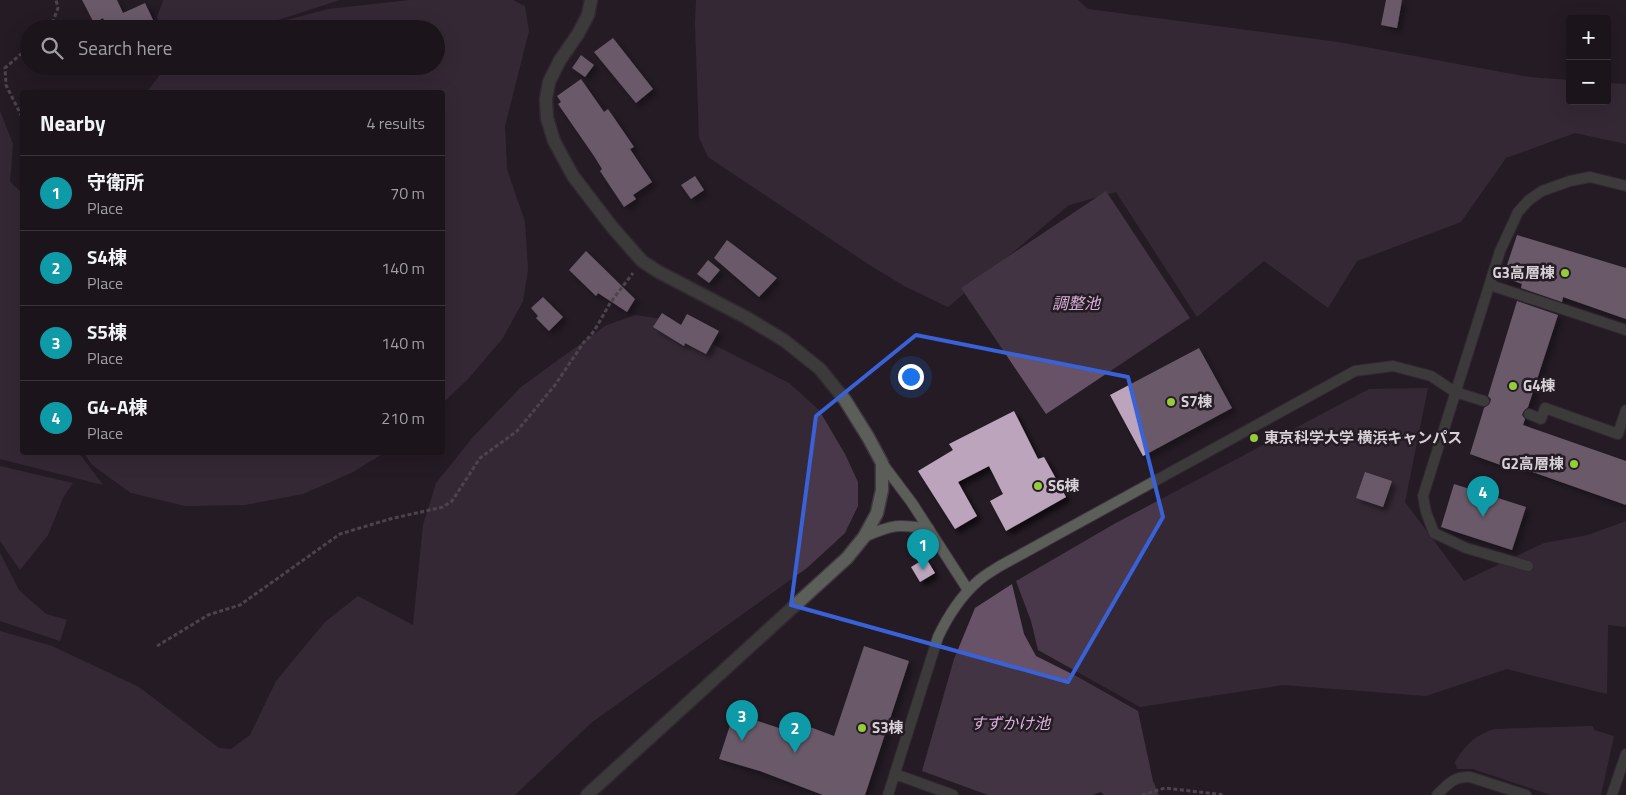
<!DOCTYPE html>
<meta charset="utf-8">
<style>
:root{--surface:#1b141b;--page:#241d24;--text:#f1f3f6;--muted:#a09ea3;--line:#39333a;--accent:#96cc39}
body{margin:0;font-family:"Titillium Web","Noto Sans JP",sans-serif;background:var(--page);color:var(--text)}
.controls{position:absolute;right:15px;top:15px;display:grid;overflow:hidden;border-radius:5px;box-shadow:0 5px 20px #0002}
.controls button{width:45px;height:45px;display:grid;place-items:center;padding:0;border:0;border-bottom:1px solid var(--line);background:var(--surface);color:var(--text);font:25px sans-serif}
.you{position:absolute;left:910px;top:376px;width:18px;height:18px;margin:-12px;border:4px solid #fff;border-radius:50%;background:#1a73e8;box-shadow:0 0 0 8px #1a73e833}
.badge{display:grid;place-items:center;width:32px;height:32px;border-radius:50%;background:var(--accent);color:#fff;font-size:16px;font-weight:700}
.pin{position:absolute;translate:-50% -41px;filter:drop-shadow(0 1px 2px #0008)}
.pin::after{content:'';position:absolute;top:26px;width:18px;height:15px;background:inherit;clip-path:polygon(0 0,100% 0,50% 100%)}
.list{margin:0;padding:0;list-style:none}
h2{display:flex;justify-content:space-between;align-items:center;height:65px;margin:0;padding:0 20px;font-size:21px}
h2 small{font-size:16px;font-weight:400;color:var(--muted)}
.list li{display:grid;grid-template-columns:32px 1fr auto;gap:15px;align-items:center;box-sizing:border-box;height:75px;padding:0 20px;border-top:1px solid var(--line)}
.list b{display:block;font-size:19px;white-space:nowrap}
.list p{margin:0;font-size:16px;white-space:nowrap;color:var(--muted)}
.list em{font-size:16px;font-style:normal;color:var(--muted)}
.icon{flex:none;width:28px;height:28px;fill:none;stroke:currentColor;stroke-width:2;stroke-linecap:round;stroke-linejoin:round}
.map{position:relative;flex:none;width:1626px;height:795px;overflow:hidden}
.search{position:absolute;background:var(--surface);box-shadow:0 5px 20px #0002;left:20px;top:20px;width:425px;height:55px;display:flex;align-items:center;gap:12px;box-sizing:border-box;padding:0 18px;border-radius:28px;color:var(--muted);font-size:19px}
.panel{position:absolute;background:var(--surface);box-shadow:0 5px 20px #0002;left:20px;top:90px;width:425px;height:365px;border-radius:5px}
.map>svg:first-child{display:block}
.green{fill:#493849}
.water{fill:#675267}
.building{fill:#bca5bc;filter:url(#shadow)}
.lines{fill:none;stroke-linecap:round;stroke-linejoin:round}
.service-casing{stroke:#413841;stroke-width:12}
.tertiary-casing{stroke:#413841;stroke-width:15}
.path{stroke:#7d767d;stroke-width:3;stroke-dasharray:4 2.5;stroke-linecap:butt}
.service{stroke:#5c5f59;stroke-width:10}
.tertiary{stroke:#5c5f59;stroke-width:12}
.marked{fill:none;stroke:#3962d8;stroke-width:4;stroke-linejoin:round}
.poi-dot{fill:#96cc39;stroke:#241b24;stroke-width:2}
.labels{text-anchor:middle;stroke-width:5;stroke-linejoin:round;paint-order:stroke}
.poi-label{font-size:15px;font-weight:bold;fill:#d7d1d7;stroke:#241b24;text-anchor:start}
.water-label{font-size:16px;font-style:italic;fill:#d9b0d8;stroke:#241b24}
</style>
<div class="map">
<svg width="1626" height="795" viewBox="0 0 1626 795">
<defs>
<filter id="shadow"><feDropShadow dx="4.5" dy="4.5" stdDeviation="2.5" flood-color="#0009"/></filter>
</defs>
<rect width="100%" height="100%" fill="#241b24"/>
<path class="green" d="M 163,0 L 340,0 L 250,29 L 160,29 L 157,17 Z
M 410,0 L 513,0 L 525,6 L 529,31 L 505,126 L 507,169 L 525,222 L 528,270 L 523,301 L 503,338 L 469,378 L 443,403 L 442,92 L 147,92 L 162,72 L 171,66 L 436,66 L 436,29 L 253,29 L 328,9 Z
M 696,0 L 1078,0 L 1088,9 L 1338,42 L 1529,77 L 1570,80 L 1570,101 L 1607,101 L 1607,83 L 1626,84 L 1626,144 L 1575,133 L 1506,158 L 1461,222 L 1357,261 L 1328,308 L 1264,261 L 1197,317 L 1116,192 L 1069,205 L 948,307 L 906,287 L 871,266 L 708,157 L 699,138 L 695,23 Z
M 0,111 L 13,144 L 10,182 L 22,193 L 22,452 L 79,453 L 103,485 L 0,459 Z
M 635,315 L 663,319 L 789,383 L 819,410 L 845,454 L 858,482 L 858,506 L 845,533 L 807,568 L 591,723 L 515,795 L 0,795 L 0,631 L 52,646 L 139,687 L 219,748 L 231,749 L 250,735 L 276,681 L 325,622 L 358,596 L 413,625 L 423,525 L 436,483 L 473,437 L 521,387 L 605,326 Z
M 1428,388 L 1405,502 L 1464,581 L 1544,543 L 1588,535 L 1626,521 L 1626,627 L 1608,625 L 1607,694 L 1507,669 L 1426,696 L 1283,685 L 1140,707 L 1038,650 L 1031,621 L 1016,581 L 1114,524 L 1369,389 Z
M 84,453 L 384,453 L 351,473 L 303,494 L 245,505 L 185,506 L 131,493 L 92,465 Z
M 0,466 L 73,483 L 64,496 L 48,535 L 20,570 L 0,541 Z
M 0,553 L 19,590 L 46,614 L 67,620 L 60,641 L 0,621 Z
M 1593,726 L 1594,730 L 1614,736 L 1601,795 L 1551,795 L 1473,769 L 1457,769 L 1455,762 C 1465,745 1476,734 1495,729 Z"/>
<path class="water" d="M 1106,191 L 1190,318 L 1046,414 L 961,288 Z
M 1012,584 L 1024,634 L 1036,656 L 1078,677 L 1138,711 L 1153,781 L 1159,795 L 1104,795 L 1101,792 L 1092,795 L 988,795 L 922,771 L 954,659 L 975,608 Z"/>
<path class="building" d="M 82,0 L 117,0 L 123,13 L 145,3 L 154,22 L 140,29 L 92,29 L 105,22 L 103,18 L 94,23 Z
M 1386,0 L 1402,0 L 1397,28 L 1381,25 Z
M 613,38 L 653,89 L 636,103 L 594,52 Z
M 581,55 L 594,65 L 585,77 L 572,68 Z
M 581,79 L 604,112 L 608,109 L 634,147 L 630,149 L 652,182 L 633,195 L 636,199 L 624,207 L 600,171 L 602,169 L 594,156 L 558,104 L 561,102 L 557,96 Z
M 695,176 L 704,190 L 691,199 L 681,185 Z
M 1517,235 L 1626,268 L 1626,319 L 1563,297 L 1562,302 L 1521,288 L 1522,284 L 1503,277 Z
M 727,240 L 777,278 L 759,297 L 714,258 Z
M 586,251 L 635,299 L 627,312 L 598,293 L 596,296 L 569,270 Z
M 708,260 L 720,270 L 709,283 L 697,274 Z
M 543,297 L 563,317 L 549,331 L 536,318 L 538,316 L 531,308 Z
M 1517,301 L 1558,315 L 1528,407 L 1523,412 L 1522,415 L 1525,419 L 1523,425 L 1626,461 L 1626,505 L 1510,464 L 1509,468 L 1470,454 L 1484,408 L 1490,403 L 1491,399 L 1488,396 Z
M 662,313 L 681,325 L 687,314 L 719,331 L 706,354 L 685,343 L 684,346 L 653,327 Z
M 1199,348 L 1232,408 L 1143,456 L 1110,395 Z
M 1014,411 L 1038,459 L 1044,457 L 1066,497 L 1006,531 L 990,501 L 1003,494 L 989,466 L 958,482 L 977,516 L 955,529 L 918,471 L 953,450 L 949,444 Z
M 1365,472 L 1392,481 L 1383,507 L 1356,498 Z
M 1454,484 L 1526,507 L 1512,550 L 1441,527 Z
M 926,558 L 935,573 L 920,582 L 911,567 Z
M 864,646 L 909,661 L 865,795 L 823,795 L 760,771 L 719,759 L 734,713 L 782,729 L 786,718 L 834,736 Z"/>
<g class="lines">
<g class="service-casing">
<path id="service" d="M 1490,285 L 1626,330
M 1529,414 L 1541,419 L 1545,408 L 1618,434 L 1626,410
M 882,463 L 912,503 L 968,590
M 864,537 C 893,524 899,524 929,529
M 1528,566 L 1466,548 L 1434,533 L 1426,512 L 1423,496 L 1500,251 L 1518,212 L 1529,200 L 1542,191 L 1570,181 L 1590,177 L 1626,186
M 895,774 L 953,795
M 888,795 L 938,637 C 948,616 960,597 977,582 C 983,576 992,571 1000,566 L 1355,371 L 1393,366 L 1431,376 L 1455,392 L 1484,401
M 1437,795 C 1448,784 1454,776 1470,777 L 1526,795
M 1612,795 L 1626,754"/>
</g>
<g class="tertiary-casing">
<path id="tertiary" d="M 587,795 L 847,558 L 864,537 L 877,513 L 882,490 L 882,463 L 868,437 L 845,400 L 820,369 L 785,341 L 747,318 L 657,271 L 642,261 L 612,227 L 573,176 L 554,141 L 547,118 L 546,99 L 549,82 L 560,60 L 578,34 L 588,15 L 591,0"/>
</g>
<path class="path" d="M 50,29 L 58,8 L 56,0
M 22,117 L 6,85 L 5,68 L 29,47
M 157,646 L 208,615 L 240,605 L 340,534 L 390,519 L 443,507 L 452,501 L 480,458 L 517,431 L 555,385 L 584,342 C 595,333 601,318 609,305 C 616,294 625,284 633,273
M 1142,795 L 1165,788 L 1225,795"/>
<use href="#service" class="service"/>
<use href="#tertiary" class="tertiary"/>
</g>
<path d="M0 0H1626V795H0ZM 916,335 L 1128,377 L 1163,517 L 1068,682 L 791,605 L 816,416 Z" fill="#241b24" fill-opacity=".55" fill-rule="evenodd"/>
<path class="marked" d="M 916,335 L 1128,377 L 1163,517 L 1068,682 L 791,605 L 816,416 Z"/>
<g class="poi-dot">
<circle cx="1565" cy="273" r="5"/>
<circle cx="1513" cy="386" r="5"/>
<circle cx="1171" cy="402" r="5"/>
<circle cx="1254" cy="438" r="5"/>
<circle cx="1574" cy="464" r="5"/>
<circle cx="1038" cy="486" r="5"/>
<circle cx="862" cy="728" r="5"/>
</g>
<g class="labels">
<g class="poi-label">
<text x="1555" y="278" text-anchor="end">G3高層棟</text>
<text x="1523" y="391">G4棟</text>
<text x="1181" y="407">S7棟</text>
<text x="1264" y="443">東京科学大学 横浜キャンパス</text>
<text x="1564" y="469" text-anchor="end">G2高層棟</text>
<text x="1048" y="491">S6棟</text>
<text x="872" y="733">S3棟</text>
</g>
<g class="water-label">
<text x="1076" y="309">調整池</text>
<text x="1010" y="729">すずかけ池</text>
</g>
</g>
</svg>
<div class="controls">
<button>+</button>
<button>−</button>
</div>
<div class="you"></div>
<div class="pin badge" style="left:923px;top:570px;background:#0f9aa8">1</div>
<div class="pin badge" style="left:795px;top:753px;background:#0f9aa8">2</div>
<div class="pin badge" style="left:742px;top:741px;background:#0f9aa8">3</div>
<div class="pin badge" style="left:1483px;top:517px;background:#0f9aa8">4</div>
<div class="search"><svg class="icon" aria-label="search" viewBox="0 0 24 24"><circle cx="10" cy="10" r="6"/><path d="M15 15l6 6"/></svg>Search here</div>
<section class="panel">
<h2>Nearby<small>4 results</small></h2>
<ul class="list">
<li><span class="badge" style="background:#0f9aa8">1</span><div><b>守衛所</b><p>Place</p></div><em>70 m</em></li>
<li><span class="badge" style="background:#0f9aa8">2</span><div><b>S4棟</b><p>Place</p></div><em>140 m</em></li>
<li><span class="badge" style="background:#0f9aa8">3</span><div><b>S5棟</b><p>Place</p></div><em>140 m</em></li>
<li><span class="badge" style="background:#0f9aa8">4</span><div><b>G4-A棟</b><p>Place</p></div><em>210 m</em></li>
</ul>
</section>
</div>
